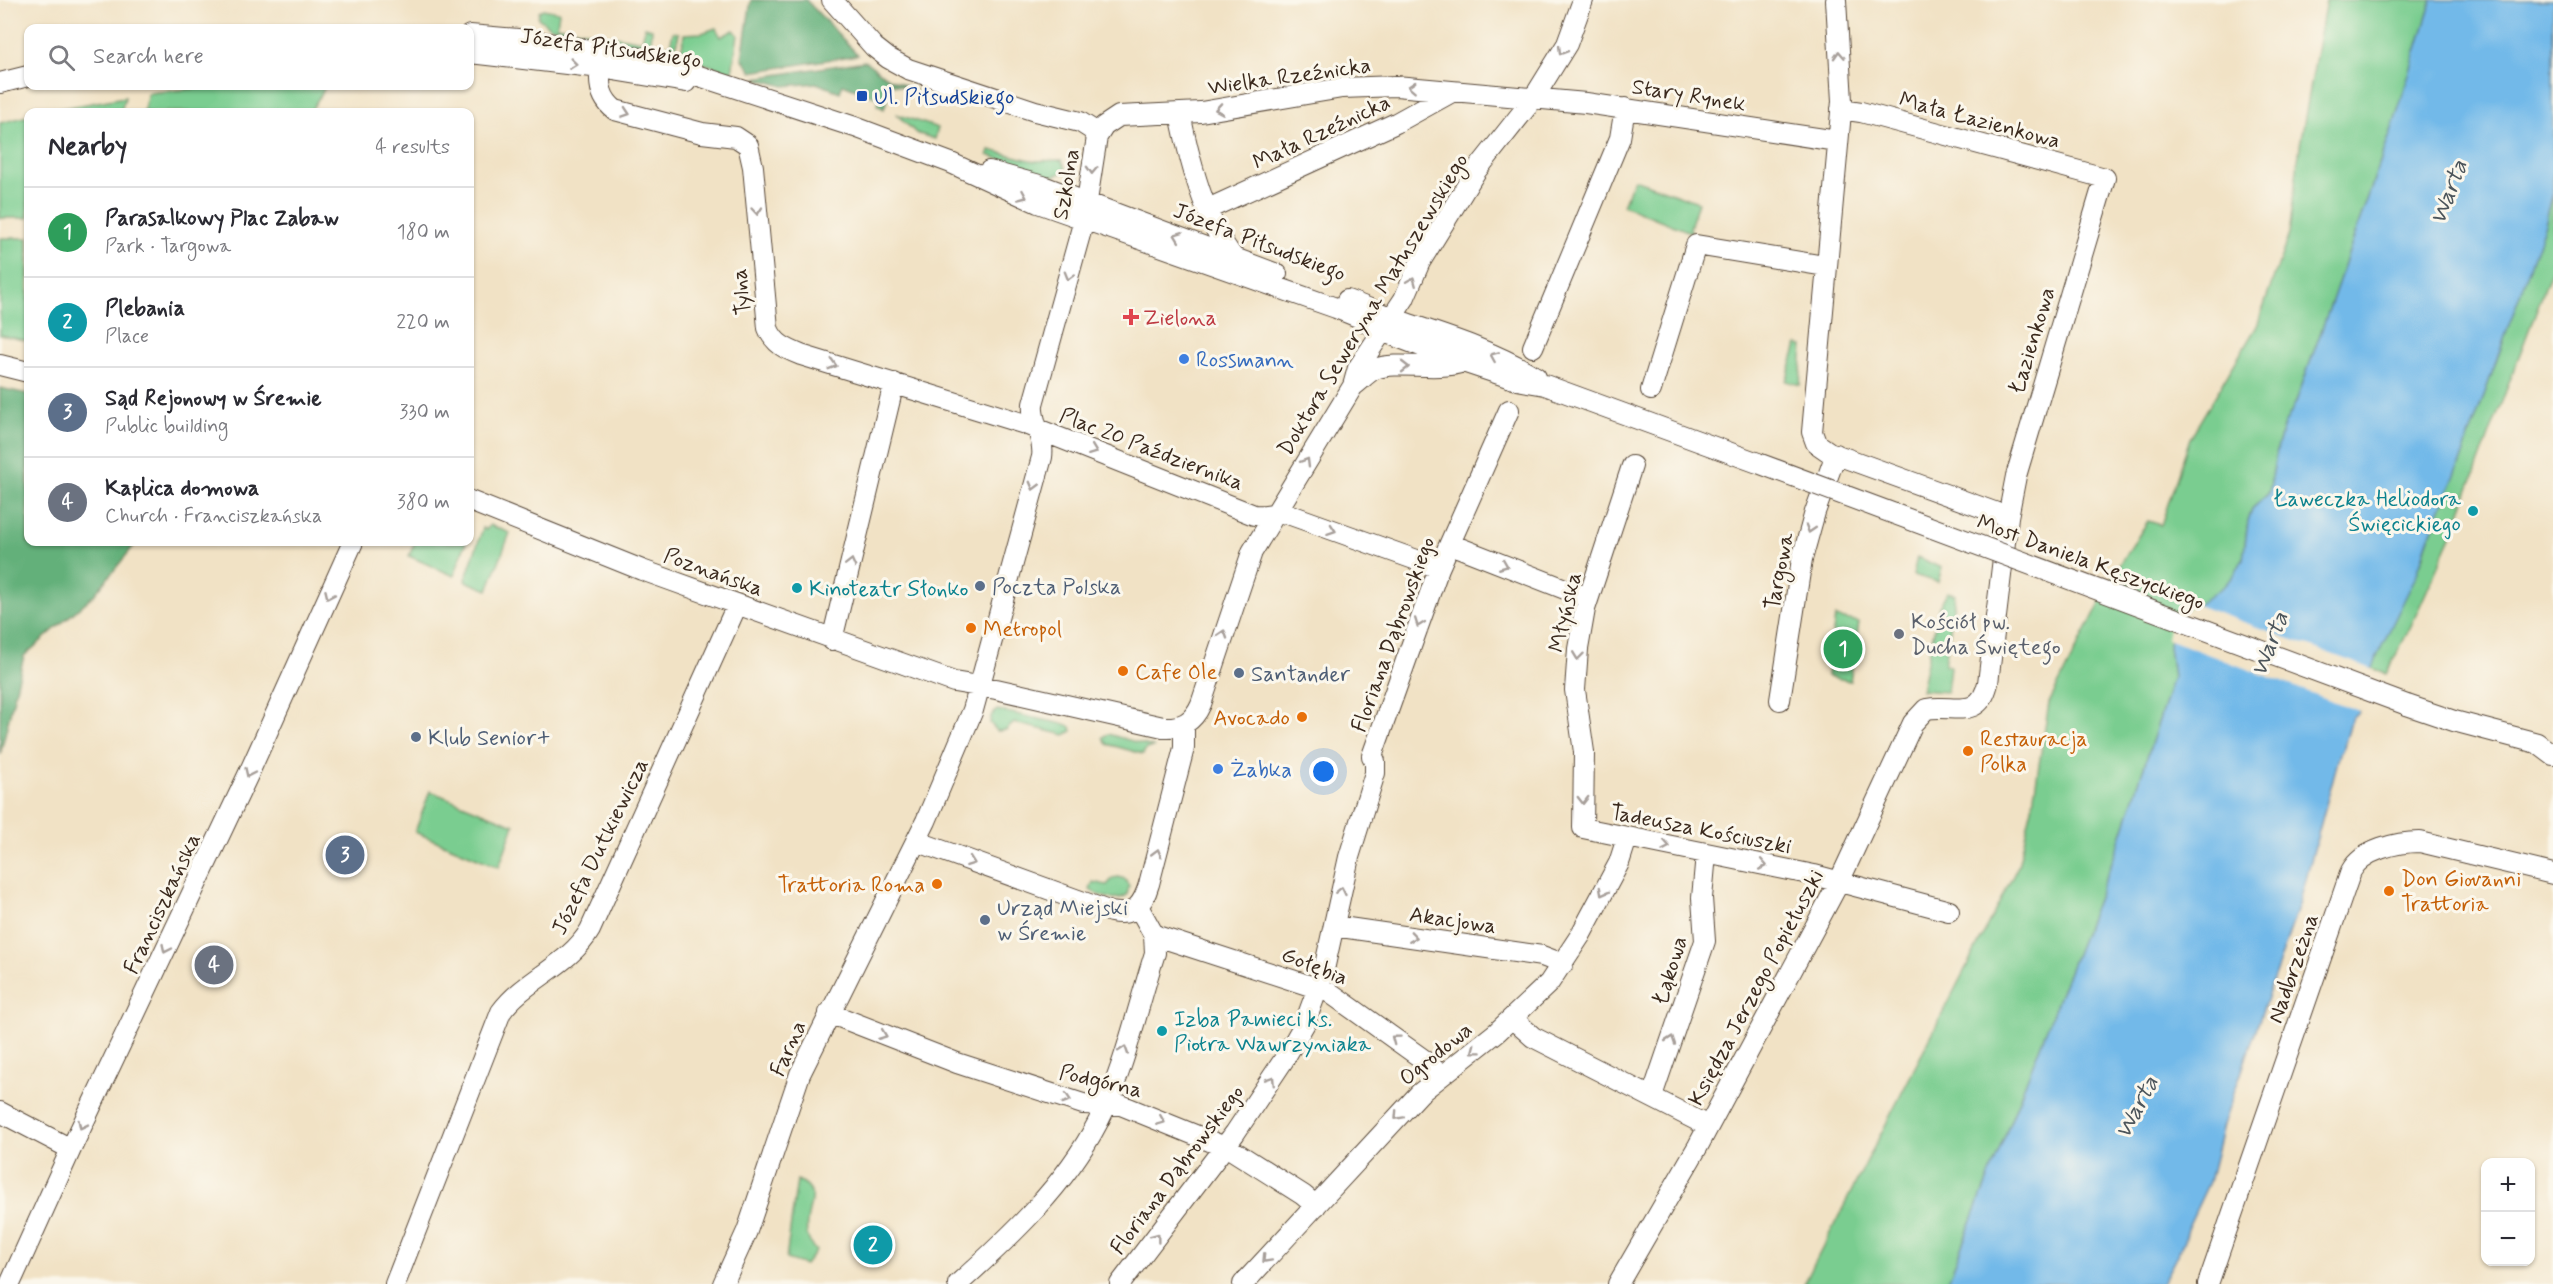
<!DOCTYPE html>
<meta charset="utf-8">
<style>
:root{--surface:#fff;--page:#f2f2f3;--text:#2b2b33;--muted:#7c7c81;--line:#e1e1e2;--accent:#c8321e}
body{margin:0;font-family:Mynerve,sans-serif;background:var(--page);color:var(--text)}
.controls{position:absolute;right:18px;bottom:18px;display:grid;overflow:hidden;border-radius:12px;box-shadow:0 2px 4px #0004}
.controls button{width:54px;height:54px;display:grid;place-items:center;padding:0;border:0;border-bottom:2px solid var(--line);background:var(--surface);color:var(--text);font:30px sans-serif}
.you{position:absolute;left:1324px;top:772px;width:21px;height:21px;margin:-15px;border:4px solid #fff;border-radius:50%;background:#1a73e8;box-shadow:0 0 0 9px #1a73e833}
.badge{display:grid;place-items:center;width:39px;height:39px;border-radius:50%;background:var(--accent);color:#fff;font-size:20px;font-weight:700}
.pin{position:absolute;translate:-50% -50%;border:3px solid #fff;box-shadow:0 2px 6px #0006}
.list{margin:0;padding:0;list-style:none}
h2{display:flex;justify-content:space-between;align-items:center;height:78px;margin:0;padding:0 24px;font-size:26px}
h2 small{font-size:20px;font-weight:400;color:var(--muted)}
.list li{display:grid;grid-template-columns:39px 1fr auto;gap:18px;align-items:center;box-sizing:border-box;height:90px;padding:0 24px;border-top:2px solid var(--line)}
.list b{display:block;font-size:22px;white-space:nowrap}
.list p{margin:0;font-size:20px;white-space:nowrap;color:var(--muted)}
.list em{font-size:20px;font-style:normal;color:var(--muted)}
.icon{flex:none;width:33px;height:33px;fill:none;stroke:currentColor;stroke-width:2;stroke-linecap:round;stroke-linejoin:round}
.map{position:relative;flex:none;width:2553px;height:1284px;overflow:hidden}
.search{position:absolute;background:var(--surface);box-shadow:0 2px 4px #0004;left:24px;top:24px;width:450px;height:66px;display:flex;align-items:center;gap:15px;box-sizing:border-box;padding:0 21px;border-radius:12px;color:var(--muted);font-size:22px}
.panel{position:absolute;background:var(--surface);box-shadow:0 2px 4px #0004;left:24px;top:108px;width:450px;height:438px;border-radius:12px}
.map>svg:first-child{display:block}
.green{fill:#7acd90;stroke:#5a7c57;stroke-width:1.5}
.forest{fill:#63b07a;stroke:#4f6d4c;stroke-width:1.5}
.water{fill:#72b9e9;stroke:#567284;stroke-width:1.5}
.pier{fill:#f1e2c5}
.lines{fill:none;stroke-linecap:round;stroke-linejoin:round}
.minor-casing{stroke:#564637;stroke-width:22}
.minor{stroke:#fff;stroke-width:20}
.minor-bridge-casing{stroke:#564637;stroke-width:22;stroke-linecap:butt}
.minor-bridge{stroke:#fff;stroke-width:20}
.oneway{stroke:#a79f9a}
.transit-dot{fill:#1a4fb4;stroke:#fbf7ec;stroke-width:2}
.health-dot{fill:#e0444e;stroke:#fbf7ec;stroke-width:2}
.shop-dot{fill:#3f7fe0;stroke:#fbf7ec;stroke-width:2}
.culture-dot{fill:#0f9aa8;stroke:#fbf7ec;stroke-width:2}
.service-dot{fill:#5c6f8a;stroke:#fbf7ec;stroke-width:2}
.food-dot{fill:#e8710a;stroke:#fbf7ec;stroke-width:2}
.worship-dot{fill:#6b7280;stroke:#fbf7ec;stroke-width:2}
.labels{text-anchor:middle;stroke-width:6;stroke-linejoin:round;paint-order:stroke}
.street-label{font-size:22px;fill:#3b2a1e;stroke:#fbf7ec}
.transit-label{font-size:22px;fill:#164399;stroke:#fbf7ec;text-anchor:start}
.health-label{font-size:22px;fill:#be3a42;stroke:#fbf7ec;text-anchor:start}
.shop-label{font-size:22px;fill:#366cbe;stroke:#fbf7ec;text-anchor:start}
.culture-label{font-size:22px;fill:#0d838f;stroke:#fbf7ec;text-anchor:start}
.service-label{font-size:22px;fill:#4e5e75;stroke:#fbf7ec;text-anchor:start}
.worship-label{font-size:22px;fill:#5b616d;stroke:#fbf7ec;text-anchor:start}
.food-label{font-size:22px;fill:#c56008;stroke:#fbf7ec;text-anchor:start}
.water-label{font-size:24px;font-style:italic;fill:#4c555b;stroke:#fbf7ec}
</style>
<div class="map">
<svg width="2553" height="1284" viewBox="0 0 2553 1284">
<rect width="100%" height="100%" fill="#fbf7ec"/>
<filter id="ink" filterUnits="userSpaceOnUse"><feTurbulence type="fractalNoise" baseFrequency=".0167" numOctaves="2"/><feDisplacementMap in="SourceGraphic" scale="12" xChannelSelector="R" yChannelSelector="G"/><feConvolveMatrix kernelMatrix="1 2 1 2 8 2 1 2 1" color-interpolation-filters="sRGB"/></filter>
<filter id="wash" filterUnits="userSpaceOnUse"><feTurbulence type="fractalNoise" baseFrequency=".008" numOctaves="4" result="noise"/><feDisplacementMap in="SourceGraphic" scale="24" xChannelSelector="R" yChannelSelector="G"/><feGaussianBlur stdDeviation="1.35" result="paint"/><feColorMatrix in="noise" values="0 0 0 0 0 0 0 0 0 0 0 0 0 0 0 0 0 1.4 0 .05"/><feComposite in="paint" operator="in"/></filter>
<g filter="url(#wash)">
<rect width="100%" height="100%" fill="#f1e2c5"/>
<path class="green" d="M 2326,0 L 2432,0 L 2395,120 L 2327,315 L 2296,402 L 2284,425 L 2278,445 L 2269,493 L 2252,509 L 2248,522 L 2243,559 L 2236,572 L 2225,586 L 2207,599 L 2169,646 L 2173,677 L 2119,844 L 1947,1284 L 1804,1284 L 2018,866 L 2032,808 L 2049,703 L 2119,566 L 2148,521 L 2161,525 L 2190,438 L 2257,326 L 2289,234 L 2300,145 Z
M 543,9 L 559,12 L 557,26 L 642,41 L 645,27 L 652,29 L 651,42 L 670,46 L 673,32 L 679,33 L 673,60 L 623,41 L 550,27 L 538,18 L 539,11 Z
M 716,28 L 721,37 L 734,30 L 738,35 L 732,72 L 685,58 L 681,54 L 684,34 L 702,33 Z
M 222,86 L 326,86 L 310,112 L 143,112 L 148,93 Z
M 125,97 L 121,112 L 42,112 Z
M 896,114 L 938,128 L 935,139 L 916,133 Z
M 28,116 L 28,218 L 0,218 L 0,123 Z
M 990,150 L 1034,161 L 1062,160 L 1067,171 L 1051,177 L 988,155 Z
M 1634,179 L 1698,202 L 1690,228 L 1692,233 L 1623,205 Z
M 2553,193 L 2553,266 L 2451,537 L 2411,626 L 2386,674 L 2372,669 L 2377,656 L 2423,558 L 2428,539 L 2460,463 L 2545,224 Z
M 0,238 L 28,238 L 28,341 L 0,335 Z
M 1797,345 L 1803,346 L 1800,385 L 1786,381 Z
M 490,525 L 510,533 L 488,590 L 465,581 L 483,528 L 486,530 Z
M 415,542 L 466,542 L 454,576 L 409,556 Z
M 1917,557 L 1942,568 L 1938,582 L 1913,575 Z
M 1947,592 L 1955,594 L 1945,665 L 1950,666 L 1947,692 L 1921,690 L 1939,607 Z
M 1835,617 L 1859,622 L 1850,681 L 1827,676 Z
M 997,710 L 1068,725 L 1071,727 L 1072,731 L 1065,735 L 1014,723 L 1006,730 L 997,731 L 990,723 L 991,716 Z
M 1108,734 L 1153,747 L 1146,749 L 1143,754 L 1107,744 L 1103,738 Z
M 430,791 L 514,825 L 499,867 L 415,832 Z
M 1119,877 L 1125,879 L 1129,886 L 1127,895 C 1116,902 1100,897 1090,890 L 1093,882 L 1107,885 L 1113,878 Z
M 797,1180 C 832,1192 789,1222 816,1251 L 805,1265 L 786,1259 Z"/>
<path class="forest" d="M 751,0 L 806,0 L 858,55 L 752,72 L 742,58 Z
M 865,61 L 888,78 L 918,91 L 892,84 L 884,109 L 877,105 L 879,98 L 843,84 L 840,92 L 816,83 L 784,86 L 755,78 Z
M 0,388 L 28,394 L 28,542 L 137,542 L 94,595 L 24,656 L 0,755 Z"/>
<path class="water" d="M 2432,0 L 2553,0 L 2553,193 L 2545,224 L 2460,463 L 2428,539 L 2417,574 L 2377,656 L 2358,714 L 2352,717 L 2344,747 L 2340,753 L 2299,905 L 2223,1125 L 2209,1182 L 2187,1229 L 2184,1241 L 2162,1284 L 1947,1284 L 2119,844 L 2173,677 L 2169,646 L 2171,629 L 2182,616 L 2224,586 L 2236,572 L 2243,559 L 2248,522 L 2252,509 L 2269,493 L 2278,445 L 2284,425 L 2296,402 L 2327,315 L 2395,120 Z"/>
<path class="pier" d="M 2194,604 L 2375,670 L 2362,712 L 2167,639 L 2169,628 L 2180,614 Z"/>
</g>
<g filter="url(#ink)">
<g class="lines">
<g class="minor-casing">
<path id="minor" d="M 832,0 L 874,47 L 888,58 L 908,69 L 1035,111 L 1080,122 L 1091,129 L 1097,137
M 1836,0 L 1842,101 L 1812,432 L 1816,443 L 1829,452 L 2008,517
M 470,35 L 530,40 L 647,59 L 855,127 L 951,163 L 1038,203 L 1336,308 L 1358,317 L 1381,331 L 1463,362 L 1517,380 L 1545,385 L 1758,463
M 470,53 L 601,68 L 686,82
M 601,68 C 598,85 601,99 615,110 L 702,133 L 736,137 L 748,145 L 753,167 L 768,328 C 774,344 786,349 801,355 L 1025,424 L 1254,515 C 1266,517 1276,511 1288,514 L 1439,568
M 0,83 L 28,76
M 1180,113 C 1189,159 1204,220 1233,257
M 989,171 L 1043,186 L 1277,274
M 1208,209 L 1396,123 L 1452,92
M 1347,300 C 1366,307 1384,315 1403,322 C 1448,337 1496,352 1536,377
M 1533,347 L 1620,138 L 1625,108
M 0,365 L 28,372
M 1353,386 C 1361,381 1366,373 1375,369 C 1400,360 1434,372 1463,362
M 1651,390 L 1696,245 L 1825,266
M 1632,466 L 1585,609 L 1578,649 L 1575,690 L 1584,752 L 1583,828 L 1814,875 L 1949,911
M 470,501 L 642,570 L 954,682 L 996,689 L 1163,727 C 1182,728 1193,722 1201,704 L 1252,552 L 1353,386 L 1358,368 L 1404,299 L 1420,262 L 1476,171 L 1533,99 L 1567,44 L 1583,0
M 1450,544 L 1588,598
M 832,640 L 894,383
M 1780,700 L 1802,559 L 1815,512 L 1836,454
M 2407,705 L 2454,721 L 2537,743 L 2553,755
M 916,841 L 1111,912 C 1135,917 1143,904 1149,884 L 1184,748 L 1184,725
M 1334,926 L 1542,956 L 1563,964
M 1154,935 L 1329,992 L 1427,1062 L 1440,1075
M 829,1013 L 957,1063 L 1083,1104 L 1121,1105 L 1232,1150 L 1303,1195 L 1316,1206
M 1513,1019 L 1533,1037 L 1708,1126
M 1652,1096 L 1705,941 L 1702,898 L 1706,854
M 0,1112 L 71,1149
M 10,1284 L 71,1149 L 248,775 L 353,542
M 395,1284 L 501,1012 C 525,979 569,966 590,930 L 737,605
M 723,1284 L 747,1231 L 800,1074 L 926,821 L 973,710 L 1042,457 C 1045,437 1031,423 1033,404 L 1084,220 L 1097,137 L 1104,126 L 1119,116 L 1201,112 L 1342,88 L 1396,86 L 1586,103 L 1837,141
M 958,1284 C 1010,1237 1065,1186 1098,1122 C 1123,1074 1138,1006 1155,953 L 1154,935 L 1139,908
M 1120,1284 L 1235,1133 L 1283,1061 L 1305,1023 L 1323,974 L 1349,857 L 1375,773 L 1375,761 L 1372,756 L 1439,568 L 1509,410
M 1243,1284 L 1420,1093 L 1497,1032 L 1549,983 L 1580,936 L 1619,863 L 1627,838
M 1618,1284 L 1698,1146 L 1839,882 L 1913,723 L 1926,709 C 1954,704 1979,721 1988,683 L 2008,517 L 2016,476 L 2105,178 L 1861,112 L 1841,109
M 2208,1284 L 2351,871 C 2362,850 2397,842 2420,842 L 2553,874"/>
</g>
<use href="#minor" class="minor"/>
<g class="minor-bridge-casing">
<path id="minor-bridge" d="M 1758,463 L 2407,705"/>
</g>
<use href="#minor-bridge" class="minor-bridge"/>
</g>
<defs><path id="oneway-chevron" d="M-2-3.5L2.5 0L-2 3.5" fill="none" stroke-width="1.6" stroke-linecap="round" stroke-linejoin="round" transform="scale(1.5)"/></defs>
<g class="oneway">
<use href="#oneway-chevron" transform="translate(1562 51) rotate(121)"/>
<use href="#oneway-chevron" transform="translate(1839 55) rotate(-93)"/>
<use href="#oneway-chevron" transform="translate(573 64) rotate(7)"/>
<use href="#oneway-chevron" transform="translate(1412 87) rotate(-177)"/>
<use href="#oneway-chevron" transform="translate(1219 109) rotate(171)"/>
<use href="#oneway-chevron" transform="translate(626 113) rotate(19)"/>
<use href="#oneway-chevron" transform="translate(1092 170) rotate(92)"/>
<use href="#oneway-chevron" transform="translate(1023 196) rotate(24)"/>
<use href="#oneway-chevron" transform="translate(757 211) rotate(85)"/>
<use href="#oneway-chevron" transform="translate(1178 236) rotate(-159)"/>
<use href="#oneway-chevron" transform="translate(1069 276) rotate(106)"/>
<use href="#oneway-chevron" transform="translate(1412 281) rotate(-68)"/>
<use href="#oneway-chevron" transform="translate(1494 356) rotate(-157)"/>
<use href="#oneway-chevron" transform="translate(833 365) rotate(17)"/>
<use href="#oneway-chevron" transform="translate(1405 367)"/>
<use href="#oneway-chevron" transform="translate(1093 451) rotate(21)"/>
<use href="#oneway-chevron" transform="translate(1306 462) rotate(-59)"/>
<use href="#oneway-chevron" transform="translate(1034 486) rotate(105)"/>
<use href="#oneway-chevron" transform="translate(1810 529) rotate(107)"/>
<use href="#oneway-chevron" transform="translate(1332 530) rotate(19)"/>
<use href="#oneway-chevron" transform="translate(851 563) rotate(-76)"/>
<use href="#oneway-chevron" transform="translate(1504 565) rotate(22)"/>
<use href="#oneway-chevron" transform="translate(329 595) rotate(114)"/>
<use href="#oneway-chevron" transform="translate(1419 623) rotate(110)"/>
<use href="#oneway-chevron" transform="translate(1223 634) rotate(-72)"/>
<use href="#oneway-chevron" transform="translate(1578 656) rotate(97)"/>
<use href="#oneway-chevron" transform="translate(249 773) rotate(115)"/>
<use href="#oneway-chevron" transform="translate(1583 800) rotate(90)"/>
<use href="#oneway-chevron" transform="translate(1666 846) rotate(11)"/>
<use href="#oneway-chevron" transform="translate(1157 853) rotate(-75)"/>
<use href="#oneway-chevron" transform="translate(971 862) rotate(20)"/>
<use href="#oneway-chevron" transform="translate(1763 865) rotate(11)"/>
<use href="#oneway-chevron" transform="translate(1341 891) rotate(-78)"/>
<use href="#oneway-chevron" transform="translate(1603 892) rotate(118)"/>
<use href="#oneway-chevron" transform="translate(1413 937) rotate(8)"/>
<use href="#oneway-chevron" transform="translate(166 949) rotate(115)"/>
<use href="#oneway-chevron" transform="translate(883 1035) rotate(21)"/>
<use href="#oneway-chevron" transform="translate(1395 1039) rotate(-143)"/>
<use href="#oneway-chevron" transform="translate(1671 1040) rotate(-71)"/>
<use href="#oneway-chevron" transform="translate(1124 1050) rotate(-72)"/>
<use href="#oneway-chevron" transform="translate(1475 1050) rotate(143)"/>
<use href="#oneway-chevron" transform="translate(1271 1080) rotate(-57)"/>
<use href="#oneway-chevron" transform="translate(1067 1099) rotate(18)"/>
<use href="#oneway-chevron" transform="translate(1398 1116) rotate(133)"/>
<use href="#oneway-chevron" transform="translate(1161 1121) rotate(22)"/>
<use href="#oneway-chevron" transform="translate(82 1125) rotate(116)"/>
<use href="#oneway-chevron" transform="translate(1156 1237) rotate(-53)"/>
<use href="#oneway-chevron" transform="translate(1266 1259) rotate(133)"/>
</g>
</g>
<rect class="transit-dot" x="856" y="90" width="12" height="12" rx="3"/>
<path class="health-dot" d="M1128 308h6v6h6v6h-6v6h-6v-6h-6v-6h6z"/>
<g class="shop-dot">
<circle cx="1184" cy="359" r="6"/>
<circle cx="1218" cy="769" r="6"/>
</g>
<g class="culture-dot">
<circle cx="2473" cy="511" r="6"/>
<circle cx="797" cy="588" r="6"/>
<circle cx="1162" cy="1031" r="6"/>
</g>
<g class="service-dot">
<circle cx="980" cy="586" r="6"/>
<circle cx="1239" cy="673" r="6"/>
<circle cx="416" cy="737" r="6"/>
<circle cx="985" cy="920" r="6"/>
</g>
<g class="food-dot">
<circle cx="971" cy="628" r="6"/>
<circle cx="1123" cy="671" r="6"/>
<circle cx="1302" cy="717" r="6"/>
<circle cx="1968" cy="751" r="6"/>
<circle cx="937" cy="884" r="6"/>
<circle cx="2389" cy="891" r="6"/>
</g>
<circle class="worship-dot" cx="1899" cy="634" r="6"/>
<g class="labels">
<g class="street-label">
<text transform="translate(611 47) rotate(8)" y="8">Józefa Piłsudskiego</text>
<text transform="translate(1289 75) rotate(-8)" y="8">Wielka Rzeźnicka</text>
<text transform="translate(1689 94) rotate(9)" y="8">Stary Rynek</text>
<text transform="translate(1980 119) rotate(15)" y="8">Mała Łazienkowa</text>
<text transform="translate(1321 131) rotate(-25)" y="8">Mała Rzeźnicka</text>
<text transform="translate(1065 184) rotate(-80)" y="8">Szkolna</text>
<text transform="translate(1260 241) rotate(21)" y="8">Józefa Piłsudskiego</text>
<text transform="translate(740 292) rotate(-96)" y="8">Tylna</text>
<text transform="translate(1372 304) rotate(-59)" y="8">Doktora Seweryna Matuszewskiego</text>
<text transform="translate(2031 340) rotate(-73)" y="8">Łazienkowa</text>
<text transform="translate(1152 448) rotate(21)" y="8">Plac 20 Października</text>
<text transform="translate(2091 561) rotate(20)" y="8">Most Daniela Kęszyckiego</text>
<text transform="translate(714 571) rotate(20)" y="8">Poznańska</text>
<text transform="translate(1778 571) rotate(-79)" y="8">Targowa</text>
<text transform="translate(1564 612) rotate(-77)" y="8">Młyńska</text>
<text transform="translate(1392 634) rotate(-70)" y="8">Floriana Dąbrowskiego</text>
<text transform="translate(1701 828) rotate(11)" y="8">Tadeusza Kościuszki</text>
<text transform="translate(599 846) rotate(-64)" y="8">Józefa Dutkiewicza</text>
<text transform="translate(161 903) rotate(-65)" y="8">Franciszkańska</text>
<text transform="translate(1453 919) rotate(8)" y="8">Akacjowa</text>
<text transform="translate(1315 965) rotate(22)" y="8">Gołębia</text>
<text transform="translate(2292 968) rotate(-71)" y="8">Nadbrzeżna</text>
<text transform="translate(1669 970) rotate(-73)" y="8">Łąkowa</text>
<text transform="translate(1755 987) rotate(-62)" y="8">Księdza Jerzego Popiełuszki</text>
<text transform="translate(787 1048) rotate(-66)" y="8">Farna</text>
<text transform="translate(1435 1053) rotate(-39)" y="8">Ogrodowa</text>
<text transform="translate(1101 1080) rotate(13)" y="8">Podgórna</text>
<text transform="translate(1176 1169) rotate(-53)" y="8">Floriana Dąbrowskiego</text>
</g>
<g class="transit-label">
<text x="874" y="104">Ul. Piłsudskiego</text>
</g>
<g class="health-label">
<text x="1143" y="325">Zielona</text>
</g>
<g class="shop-label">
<text x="1196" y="367">Rossmann</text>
<text x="1230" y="777">Żabka</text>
</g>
<g class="culture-label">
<text x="2461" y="506" text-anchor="end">Ławeczka Heliodora<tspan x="2461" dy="25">Święcickiego</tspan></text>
<text x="809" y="596">Kinoteatr Słonko</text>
<text x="1174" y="1026">Izba Pamieci ks.<tspan x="1174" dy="25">Piotra Wawrzyniaka</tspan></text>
</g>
<g class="service-label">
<text x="992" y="594">Poczta Polska</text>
<text x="1251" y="681">Santander</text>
<text x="428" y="745">Klub Senior+</text>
<text x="997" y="915">Urząd Miejski<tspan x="997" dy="25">w Śremie</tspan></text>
</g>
<g class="worship-label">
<text x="1911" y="629">Kościół pw.<tspan x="1911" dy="25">Ducha Świętego</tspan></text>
</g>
<g class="food-label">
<text x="983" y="636">Metropol</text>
<text x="1135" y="679">Cafe Ole</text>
<text x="1290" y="725" text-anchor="end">Avocado</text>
<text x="1980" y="746">Restauracja<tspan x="1980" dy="25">Polka</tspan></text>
<text x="2401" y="886">Don Giovanni<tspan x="2401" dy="25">Trattoria</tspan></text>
<text x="925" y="892" text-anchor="end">Trattoria Roma</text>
</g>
<g class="water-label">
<text transform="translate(2448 192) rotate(-69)" y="8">Warta</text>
<text transform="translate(2269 644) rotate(-69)" y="8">Warta</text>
<text transform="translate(2136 1107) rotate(-62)" y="8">Warta</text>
</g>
</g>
</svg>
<div class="controls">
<button>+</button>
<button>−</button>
</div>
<div class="you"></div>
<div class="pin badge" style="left:1843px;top:649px;background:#2e9e5b">1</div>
<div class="pin badge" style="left:873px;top:1245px;background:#0f9aa8">2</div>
<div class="pin badge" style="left:345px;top:855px;background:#5c6f8a">3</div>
<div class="pin badge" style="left:214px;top:965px;background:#6b7280">4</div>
<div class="search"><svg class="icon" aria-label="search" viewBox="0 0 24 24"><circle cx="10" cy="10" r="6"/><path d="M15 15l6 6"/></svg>Search here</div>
<section class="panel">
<h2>Nearby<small>4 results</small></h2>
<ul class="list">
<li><span class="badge" style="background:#2e9e5b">1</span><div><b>Parasalkowy Plac Zabaw</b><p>Park · Targowa</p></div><em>180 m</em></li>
<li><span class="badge" style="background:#0f9aa8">2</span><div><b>Plebania</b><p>Place</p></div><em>220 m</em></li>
<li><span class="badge" style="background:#5c6f8a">3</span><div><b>Sąd Rejonowy w Śremie</b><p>Public building</p></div><em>330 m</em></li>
<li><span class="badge" style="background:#6b7280">4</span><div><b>Kaplica domowa</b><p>Church · Franciszkańska</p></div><em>380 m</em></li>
</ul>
</section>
</div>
